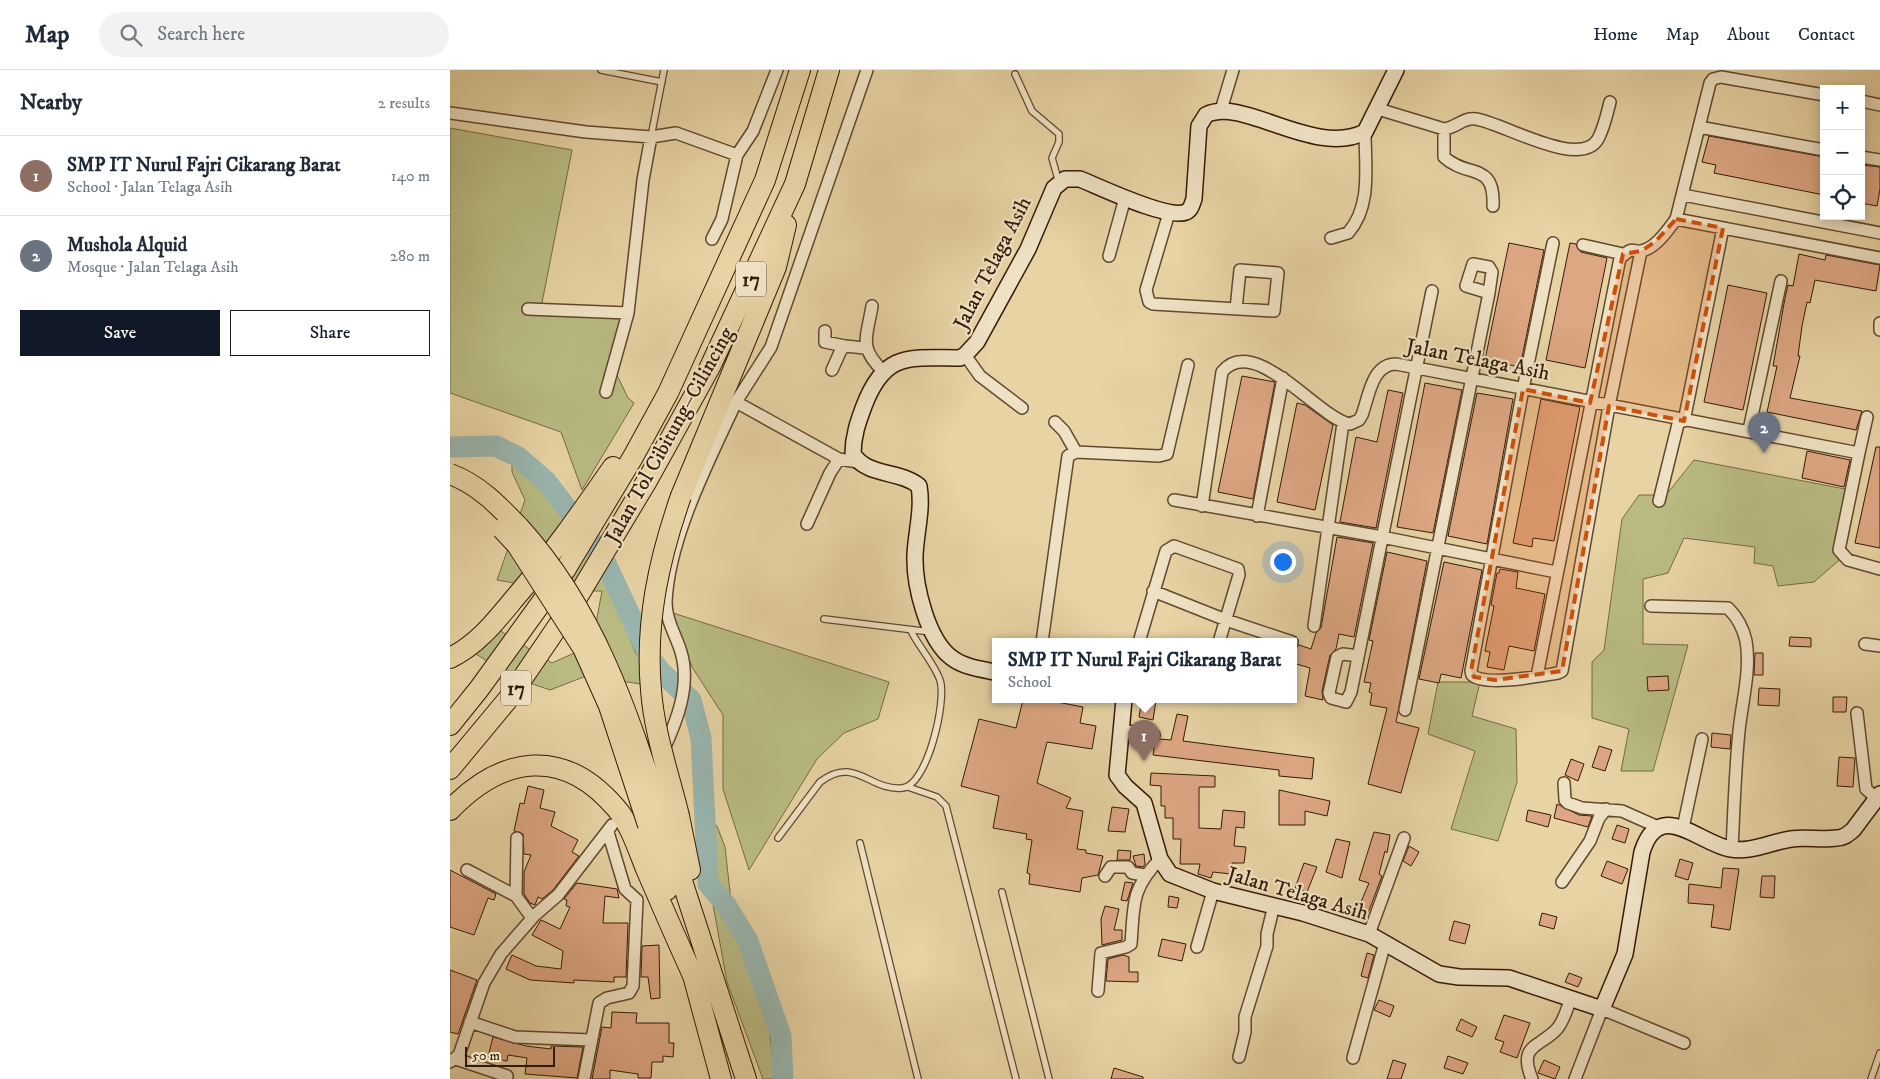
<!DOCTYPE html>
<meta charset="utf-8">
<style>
:root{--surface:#fff;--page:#f2f2f3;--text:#1f2937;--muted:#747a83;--line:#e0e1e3;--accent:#111827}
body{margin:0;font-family:"IM FELL DW Pica",serif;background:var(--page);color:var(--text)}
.controls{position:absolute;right:15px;top:15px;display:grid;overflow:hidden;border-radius:0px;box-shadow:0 2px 12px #0003}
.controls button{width:45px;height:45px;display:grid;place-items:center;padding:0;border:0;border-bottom:1px solid var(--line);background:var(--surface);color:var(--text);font:25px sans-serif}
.scale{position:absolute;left:15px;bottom:12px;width:90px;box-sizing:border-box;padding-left:5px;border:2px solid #351a06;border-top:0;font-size:14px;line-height:18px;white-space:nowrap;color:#351a06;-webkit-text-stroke:4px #efe2c4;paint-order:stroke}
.you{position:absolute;left:832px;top:491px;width:18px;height:18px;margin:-12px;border:4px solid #fff;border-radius:50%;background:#1a73e8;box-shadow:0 0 0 8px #1a73e833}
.badge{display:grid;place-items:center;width:32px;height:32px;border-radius:50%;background:var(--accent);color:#fff;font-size:16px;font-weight:700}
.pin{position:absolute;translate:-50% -41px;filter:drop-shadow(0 1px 2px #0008)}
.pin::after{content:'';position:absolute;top:26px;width:18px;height:15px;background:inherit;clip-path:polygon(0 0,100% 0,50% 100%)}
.popup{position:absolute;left:542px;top:568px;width:305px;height:65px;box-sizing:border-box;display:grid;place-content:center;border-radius:0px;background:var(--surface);filter:drop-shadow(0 1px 4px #0005);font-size:16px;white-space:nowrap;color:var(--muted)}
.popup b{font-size:19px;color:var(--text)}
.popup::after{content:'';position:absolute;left:50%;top:100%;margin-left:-10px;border:10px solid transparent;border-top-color:var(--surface)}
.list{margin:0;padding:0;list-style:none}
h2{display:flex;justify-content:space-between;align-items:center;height:65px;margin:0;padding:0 20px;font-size:21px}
h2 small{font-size:16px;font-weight:400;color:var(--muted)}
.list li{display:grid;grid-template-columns:32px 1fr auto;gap:15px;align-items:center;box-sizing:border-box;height:80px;padding:0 20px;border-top:1px solid var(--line)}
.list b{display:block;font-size:19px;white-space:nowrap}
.list p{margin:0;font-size:16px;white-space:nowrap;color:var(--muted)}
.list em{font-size:16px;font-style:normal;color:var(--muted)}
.actions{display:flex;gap:10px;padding:15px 20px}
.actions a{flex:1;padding:11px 0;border:1px solid var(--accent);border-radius:0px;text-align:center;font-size:18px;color:var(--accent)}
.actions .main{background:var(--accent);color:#fff}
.icon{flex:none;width:28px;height:28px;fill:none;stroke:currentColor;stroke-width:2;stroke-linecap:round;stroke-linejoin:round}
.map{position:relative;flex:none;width:1430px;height:1009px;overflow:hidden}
header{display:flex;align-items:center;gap:30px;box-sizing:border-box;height:70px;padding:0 25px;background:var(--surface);border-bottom:1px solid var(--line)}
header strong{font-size:24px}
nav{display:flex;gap:28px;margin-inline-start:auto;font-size:18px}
.search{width:350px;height:45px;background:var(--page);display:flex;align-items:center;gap:12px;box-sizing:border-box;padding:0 18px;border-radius:28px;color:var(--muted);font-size:19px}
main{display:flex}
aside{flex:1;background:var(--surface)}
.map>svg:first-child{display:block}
.green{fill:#b9bb83;stroke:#776a44}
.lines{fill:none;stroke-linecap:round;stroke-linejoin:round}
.river{stroke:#99b6af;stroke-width:21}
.building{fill:#dda783;stroke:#351a06}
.lane-casing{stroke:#62482e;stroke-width:8}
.street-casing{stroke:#62482e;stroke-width:14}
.secondary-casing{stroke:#351a06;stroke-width:18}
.highway-casing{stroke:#351a06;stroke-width:22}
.lane{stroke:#efe2c4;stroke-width:5.5}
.street{stroke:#efe2c4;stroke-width:11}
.secondary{stroke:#efe2c4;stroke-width:15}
.highway{stroke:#e7d3a4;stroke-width:20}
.highway-bridge-casing{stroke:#351a06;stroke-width:22;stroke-linecap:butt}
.highway-bridge{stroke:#e7d3a4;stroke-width:20}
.marked{fill:#cd500b;fill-opacity:0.2;stroke:#cd500b;stroke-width:4;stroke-dasharray:10 6;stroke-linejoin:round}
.labels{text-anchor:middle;stroke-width:4.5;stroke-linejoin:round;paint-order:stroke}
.shield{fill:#efe2c4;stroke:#6d563f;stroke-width:1}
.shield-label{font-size:20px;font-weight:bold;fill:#351a06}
.street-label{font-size:21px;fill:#351a06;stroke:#efe2c4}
</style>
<header>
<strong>Map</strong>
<div class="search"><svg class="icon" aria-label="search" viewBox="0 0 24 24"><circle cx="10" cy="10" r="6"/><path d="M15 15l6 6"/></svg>Search here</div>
<nav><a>Home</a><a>Map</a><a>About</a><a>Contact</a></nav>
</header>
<main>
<aside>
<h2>Nearby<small>2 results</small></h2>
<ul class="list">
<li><span class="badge" style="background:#8d6e63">1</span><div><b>SMP IT Nurul Fajri Cikarang Barat</b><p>School · Jalan Telaga Asih</p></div><em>140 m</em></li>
<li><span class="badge" style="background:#6b7280">2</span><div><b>Mushola Alquid</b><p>Mosque · Jalan Telaga Asih</p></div><em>280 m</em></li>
</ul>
<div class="actions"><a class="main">Save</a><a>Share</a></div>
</aside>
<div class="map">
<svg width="1430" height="1009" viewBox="0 0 1430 1009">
<rect width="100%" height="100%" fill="#e7d3a4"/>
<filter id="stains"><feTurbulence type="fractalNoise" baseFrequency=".004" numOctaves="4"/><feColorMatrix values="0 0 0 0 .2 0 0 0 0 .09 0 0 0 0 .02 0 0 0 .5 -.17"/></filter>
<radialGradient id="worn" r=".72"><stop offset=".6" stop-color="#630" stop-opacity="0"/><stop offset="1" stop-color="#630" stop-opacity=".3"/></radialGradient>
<path class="green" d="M 0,58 L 122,80 L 91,238 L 180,242 L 165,301 L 178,328 L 184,333 L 132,420 L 111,362 L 0,323 Z
M 62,378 L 105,415 L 137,459 L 186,584 L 223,614 L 191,614 L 136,606 L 100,620 L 62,607 L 26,584 L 36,552 L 102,593 L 142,575 L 152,521 L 108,521 L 47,510 L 75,430 L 62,402 Z
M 1244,390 L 1395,419 L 1394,486 L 1364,512 L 1328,516 L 1323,496 L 1304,493 L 1305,477 L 1234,468 L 1218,503 L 1193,509 L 1193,574 L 1238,575 L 1203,701 L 1171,701 L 1179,659 L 1142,648 L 1142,592 L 1154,580 L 1172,449 L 1189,425 L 1216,425 Z
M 223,543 L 439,612 L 428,649 L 394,663 L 367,689 L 299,800 L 273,719 L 273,645 L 242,597 Z
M 988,612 L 1030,612 L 1022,646 L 1066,659 L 1067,712 L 1048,771 L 1001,759 L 1025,681 L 978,664 Z
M 250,743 L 267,756 L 275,777 L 282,840 L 318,949 L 325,1009 L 313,1009 L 277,912 L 258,807 Z"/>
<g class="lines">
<path class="river" d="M 0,377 L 46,376 L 68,387 L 96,411 L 152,485 L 199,586 L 211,602 L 241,630 L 251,668 L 258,814 L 276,835 L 298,871 L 331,966 L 333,1009"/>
</g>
<path class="building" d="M 1259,66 L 1374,87 L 1374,125 L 1264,103 L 1266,95 L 1252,92 Z
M 1411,95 L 1430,97 L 1430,119 L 1427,136 L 1411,133 Z
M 1059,173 L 1094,180 L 1070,297 L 1035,290 Z
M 1120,173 L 1126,174 L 1131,182 L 1157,188 L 1135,298 L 1096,290 Z
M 1349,184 L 1375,190 L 1376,185 L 1430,195 L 1426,221 L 1365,210 L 1360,233 L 1357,232 L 1352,256 L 1348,286 L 1350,286 L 1340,328 L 1412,341 L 1406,360 L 1317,342 L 1327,296 L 1323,296 L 1335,228 L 1338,215 L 1343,216 Z
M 1278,215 L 1317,223 L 1293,340 L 1254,332 Z
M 792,306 L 825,312 L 803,429 L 768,422 Z
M 975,313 L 1012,320 L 983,463 L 947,457 Z
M 938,320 L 953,323 L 926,458 L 890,452 L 906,367 L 927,372 Z
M 1027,323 L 1063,329 L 1037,474 L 998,466 Z
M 1091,329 L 1130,337 L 1104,471 L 1083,468 L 1082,477 L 1063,473 Z
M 847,333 L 855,335 L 883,355 L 865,440 L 827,432 Z
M 1426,377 L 1430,377 L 1430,478 L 1405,473 Z
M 1357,381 L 1400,390 L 1394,417 L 1352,408 Z
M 887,467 L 923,473 L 904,567 L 889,564 L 886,579 L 880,585 L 872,621 L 873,630 L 855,626 L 860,598 L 843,593 L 843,579 L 849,575 L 861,579 L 866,563 L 871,558 Z
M 937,482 L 977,491 L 946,652 L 969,658 L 951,723 L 918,714 L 937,638 L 920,635 L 922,623 L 919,622 L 921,613 L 914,612 L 923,571 L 919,570 Z
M 994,492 L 1032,500 L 1011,608 L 991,604 L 989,613 L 969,609 Z
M 1050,499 L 1068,502 L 1066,518 L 1095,524 L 1084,581 L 1059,576 L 1054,600 L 1037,597 L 1040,582 L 1035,581 L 1044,536 L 1041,535 L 1047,503 L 1049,503 Z
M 1340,567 L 1361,568 L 1361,577 L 1339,576 Z
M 1305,583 L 1313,583 L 1313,605 L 1304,605 Z
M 1218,606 L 1219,620 L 1198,621 L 1197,607 Z
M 1309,618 L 1330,619 L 1329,636 L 1308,635 Z
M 1383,627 L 1397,627 L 1396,642 L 1383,642 Z
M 573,630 L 607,630 L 607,632 L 633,637 L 630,653 L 646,656 L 642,679 L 597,672 L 587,713 L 621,728 L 616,738 L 633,741 L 627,779 L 636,780 L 636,783 L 653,786 L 648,805 L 632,808 L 630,822 L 579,814 L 580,804 L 577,803 L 582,770 L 576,769 L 577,764 L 543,758 L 549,726 L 511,716 L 529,649 L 566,658 Z
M 692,630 L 706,630 L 703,650 L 689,647 Z
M 727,644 L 738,646 L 733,671 L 864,688 L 862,709 L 829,706 L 829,700 L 703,685 L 705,672 L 710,669 L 721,670 Z
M 1262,663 L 1281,665 L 1280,679 L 1261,677 Z
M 1149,676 L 1162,680 L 1155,701 L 1142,697 Z
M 1389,687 L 1405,688 L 1403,717 L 1387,716 Z
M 1121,689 L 1134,694 L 1128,711 L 1115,705 Z
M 701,703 L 765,706 L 765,717 L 749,717 L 749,758 L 771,759 L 773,740 L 795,742 L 794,758 L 786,757 L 784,776 L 796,777 L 794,793 L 782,793 L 781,804 L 763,802 L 761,808 L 748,804 L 750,794 L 730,794 L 731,769 L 723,769 L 723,748 L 715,748 L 715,736 L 711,736 L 711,716 L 700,715 Z
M 78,716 L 94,720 L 90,738 L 105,742 L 101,756 L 128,770 L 122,782 L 129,786 L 103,820 L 92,829 L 88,827 L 85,835 L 80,833 L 74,824 L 74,802 L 81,785 L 74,784 L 73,764 L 64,761 L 70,733 L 74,734 Z
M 829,720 L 880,731 L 877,746 L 855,741 L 855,755 L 829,755 Z
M 1107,734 L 1129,745 L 1142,746 L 1138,757 L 1104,748 Z
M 662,737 L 679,739 L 675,762 L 658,761 Z
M 1078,740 L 1101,745 L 1098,757 L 1076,751 Z
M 1167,755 L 1179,759 L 1175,773 L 1162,769 Z
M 924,762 L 940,765 L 937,783 L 935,781 L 929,804 L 932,806 L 918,843 L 908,839 L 919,813 L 909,810 Z
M 886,769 L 900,772 L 892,808 L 876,802 Z
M 959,776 L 969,782 L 961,796 L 953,791 Z
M 668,780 L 681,781 L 680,790 L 667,790 Z
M 694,784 L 695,794 L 693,797 L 686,796 L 683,786 Z
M 1230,789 L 1243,793 L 1238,810 L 1225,806 Z
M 1157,791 L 1178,799 L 1172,814 L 1151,806 Z
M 854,793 L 867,797 L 857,822 L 845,818 Z
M 1273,798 L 1289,799 L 1280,860 L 1261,857 L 1264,835 L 1238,833 L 1239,814 L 1271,818 Z
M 0,800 L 46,824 L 44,830 L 38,828 L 24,865 L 0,857 Z
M 1312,806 L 1325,806 L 1324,828 L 1310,827 Z
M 675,812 L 683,813 L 677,831 L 671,830 Z
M 127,813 L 167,819 L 169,828 L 155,826 L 153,853 L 178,853 L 176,907 L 164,907 L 164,912 L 124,910 L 124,913 L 80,910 L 56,899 L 62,885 L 86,896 L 111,899 L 113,881 L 82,865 L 91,850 L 110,859 L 120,837 L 116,836 L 117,830 L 114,829 Z
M 719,826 L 729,828 L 727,838 L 718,837 Z
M 655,836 L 669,839 L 664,860 L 672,860 L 672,870 L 652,875 L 651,849 Z
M 1092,843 L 1107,847 L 1104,859 L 1089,855 Z
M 1004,851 L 1020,855 L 1015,874 L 999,870 Z
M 712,869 L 736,874 L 732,891 L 708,886 Z
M 209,875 L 210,928 L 201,929 L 198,907 L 191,907 L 192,876 Z
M 917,883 L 924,885 L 918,908 L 911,906 Z
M 673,885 L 679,887 L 679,902 L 688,902 L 688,912 L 656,911 L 658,889 Z
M 0,900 L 27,910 L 8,964 L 0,962 Z
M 1119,903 L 1132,908 L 1128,917 L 1115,912 Z
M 929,930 L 944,936 L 940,947 L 924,940 Z
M 162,942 L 187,943 L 186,953 L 219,953 L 219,973 L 224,973 L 223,987 L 213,986 L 213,992 L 202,992 L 201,1008 L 188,1008 L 188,1004 L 160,1000 L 160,1009 L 142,1009 L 152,957 L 161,958 Z
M 1054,945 L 1080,953 L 1067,988 L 1050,982 L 1054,972 L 1045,969 Z
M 1011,949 L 1027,957 L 1022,967 L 1006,960 Z
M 43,967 L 76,976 L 101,979 L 101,976 L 133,977 L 127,1008 L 75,1004 L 77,988 L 58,985 L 57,991 L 38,987 Z
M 998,986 L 1018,993 L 1013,1004 L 994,998 Z
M 943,990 L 956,994 L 951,1009 L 937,1009 Z
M 1094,990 L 1110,997 L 1105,1009 L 1088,1003 Z
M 664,998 L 693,1007 L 693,1009 L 661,1009 Z"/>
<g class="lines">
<g class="lane-casing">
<path id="lane" d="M 151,0 L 212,12
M 565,4 L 582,41 L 609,64 L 609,72 L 602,88 L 609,113
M 201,67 L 214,0
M 374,549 L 481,562
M 458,717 L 487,727 L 496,736 L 566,1009
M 328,768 L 370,712 C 405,685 419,721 452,718 C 477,717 497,631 490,610 C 484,593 469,577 461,561
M 410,773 L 468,1009
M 552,822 L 599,1009
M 1421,1009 L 1430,983"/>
</g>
<g class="street-casing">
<path id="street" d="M 1411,31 L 1430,35
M 928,39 L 994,59 C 1006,58 1013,47 1026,49 C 1053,53 1130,100 1148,69 C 1154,58 1157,44 1160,32
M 771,40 L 783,0
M 0,43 L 136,62 L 201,67 L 226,63 L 287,85
M 1249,57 L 1374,80
M 994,59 L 994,87 C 1018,109 1045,91 1043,136
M 1411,87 L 1430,90
M 1233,125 L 1430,163
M 719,143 L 696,220 L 699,232 L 703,234 L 823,241 L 824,241 L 828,203 L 790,200 L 786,239
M 1226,149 L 1430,188
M 881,168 L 898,163 C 922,136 915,96 915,62
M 262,169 L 272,149 L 287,85 L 303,61 L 327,0
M 1103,173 L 1073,319 L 1021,601 L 1022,605 C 1036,617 1089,606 1108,603 L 1112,601 L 1159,336 L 1191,181
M 1133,175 L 1173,184
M 659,186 L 675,128
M 422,236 C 417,267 408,277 433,301
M 78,239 L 178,243
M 1430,253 L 1430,260
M 375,261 L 375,272 L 395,276
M 515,285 L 530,306 L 572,338
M 382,300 L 391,280 L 395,276 L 415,278
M 156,322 L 178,243 L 193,110 L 201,67
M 1234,351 L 1273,158
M 605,352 L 614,361 L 626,382
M 1299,360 L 1331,211
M 1409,383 L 1417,347
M 408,392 L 389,389 L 286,332 L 321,277 L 417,0
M 724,430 L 932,467 L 1106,502
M 1209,431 L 1229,350
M 752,436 L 772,302 C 804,262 869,349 900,354 L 909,350 L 912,345 C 919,326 922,294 946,294 L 1409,383 L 1389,480 L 1398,490 L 1430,499
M 807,446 L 833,308
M 357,454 L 380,403 L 389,389
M 703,521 L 776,550 L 842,572
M 1201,536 L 1278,538 C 1287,547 1293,557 1296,571 C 1301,600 1292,632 1289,661 C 1285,701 1284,740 1282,779
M 864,556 L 893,353
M 592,572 L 618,386 L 626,382 L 709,386 L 717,384 L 738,295
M 689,572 L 716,481 L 724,476 L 788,499 L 789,505 L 769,572
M 1415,574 L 1430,576
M 908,586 L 893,584 L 887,587 L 879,623 L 881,628 L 896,632 L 901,622 L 982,221
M 1087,606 L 1170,188 L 1179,181 C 1184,179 1186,182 1191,181 C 1205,179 1218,160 1226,149 L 1260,13 L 1263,9 L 1271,7 L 1374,25
M 955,640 L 1039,223 L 1042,202 L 1039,197 L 1023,194 L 1016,216 L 1039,223
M 1407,643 L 1416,719 L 1426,728
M 670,660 L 704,665
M 213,681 C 227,651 241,615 231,582 C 226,565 216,551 216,532 C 219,467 259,391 286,332
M 1114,713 L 1115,730 L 1118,733 L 1132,738 L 1172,741 L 1208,757
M 1233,758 L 1252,669
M 67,768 L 66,826 L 82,848
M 17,800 L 66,826
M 655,806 L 661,797 L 678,797 L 682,803 L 695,805
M 1112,812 L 1140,771 L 1149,748 L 1156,739
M 919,864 L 954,768
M 747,877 L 763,821
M 648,921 L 651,883 L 676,877 L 681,874 C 684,834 681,819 710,789
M 20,952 L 65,967 L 141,970
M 789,987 L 795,962 L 795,947 L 817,876 L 817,864 L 824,835
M 903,988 L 935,873
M 6,989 L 57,1006
M 0,992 L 9,985 L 34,913 L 51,884 L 85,845 L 108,825 L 162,755
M 134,1009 L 149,933 L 157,928 L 179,923 L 183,916 L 187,830 L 175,819 L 158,762
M 1082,1009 C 1068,975 1088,978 1106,960 C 1114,952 1117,938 1121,928
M 1125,1009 L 1152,939 L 1234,973"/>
</g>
<g class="secondary-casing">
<path id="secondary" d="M 545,602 C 530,599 514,597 502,588 C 477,570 464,514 465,485 C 466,462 473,439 469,416 C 450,400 417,407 403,384 C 403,366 408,352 414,336 C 435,281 459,288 510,288 L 515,285 L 527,272 L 578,179 L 604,118 L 615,109 L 630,109 C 650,117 718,150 736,142 C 741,140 742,134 744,129 L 749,56 L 756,45 C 793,26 864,88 915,62 L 946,0
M 674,630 L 667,705 L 675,716 L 694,733 L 710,789 L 720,804 L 763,821 L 853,843 L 919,864 L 989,904 L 1009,907 L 1059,908 L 1152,939 L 1175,884 L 1192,782 C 1209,728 1247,772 1280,779 C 1300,783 1321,772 1341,769 C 1356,767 1372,770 1387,768 C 1394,768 1398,764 1403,760 L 1430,724"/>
</g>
<g class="highway-casing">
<path id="highway" d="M 231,426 L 326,197 L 336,155
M 0,588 C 27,575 45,552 64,529 C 101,486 131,443 163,397
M 0,655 L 29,619 L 115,500 L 183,387 L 218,323 L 315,110 L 350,0
M 0,699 L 59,628 L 125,531 L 198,409 L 260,297 L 345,114 L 379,0
M 0,740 C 52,686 113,676 166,738 C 180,754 188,779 196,799 C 212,836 228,873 245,910
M 229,746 L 240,800
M 213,752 L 296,1009
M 198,755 L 217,820
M 241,898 L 271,1009"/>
</g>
<use href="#lane" class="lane"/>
<use href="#street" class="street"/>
<use href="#secondary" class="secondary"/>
<use href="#highway" class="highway"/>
<g class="highway-bridge-casing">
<path id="highway-bridge" d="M 0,404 C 28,414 49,436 69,457 C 147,543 178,644 213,752
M 52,459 L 67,475 L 133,578 L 159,636 L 198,755
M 229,746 C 219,705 204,662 201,620 C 195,552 209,489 231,426"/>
</g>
<use href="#highway-bridge" class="highway-bridge"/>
</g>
<path class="marked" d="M 1226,149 L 1273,158 L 1234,351 L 1159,336 L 1112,601 L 1045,610 L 1024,607 L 1021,601 L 1073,319 L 1140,333 L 1173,184 L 1191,181 L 1205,172 Z"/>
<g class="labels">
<g class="shield">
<rect x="286" y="191.5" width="30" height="35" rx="4"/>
<rect x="51" y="600.5" width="30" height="35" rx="4"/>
</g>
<g class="shield-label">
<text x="301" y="216">17</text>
<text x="66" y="625">17</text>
</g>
<g class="street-label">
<text transform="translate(542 193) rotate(-63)" y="7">Jalan Telaga Asih</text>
<text transform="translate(1028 289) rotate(11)" y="7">Jalan Telaga Asih</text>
<text transform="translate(219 365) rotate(-61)" y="7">Jalan Tol Cibitung–Cilincing</text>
<text transform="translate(848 823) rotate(16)" y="7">Jalan Telaga Asih</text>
</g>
</g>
<rect width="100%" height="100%" filter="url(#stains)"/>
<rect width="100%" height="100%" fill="url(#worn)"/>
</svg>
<div class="controls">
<button>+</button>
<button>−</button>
<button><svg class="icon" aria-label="locate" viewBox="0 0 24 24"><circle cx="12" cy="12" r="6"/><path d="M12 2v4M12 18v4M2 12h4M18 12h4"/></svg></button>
</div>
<div class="scale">50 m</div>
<div class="you"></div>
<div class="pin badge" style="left:694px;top:691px;background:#8d6e63">1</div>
<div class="popup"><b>SMP IT Nurul Fajri Cikarang Barat</b>School</div>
<div class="pin badge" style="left:1314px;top:383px;background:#6b7280">2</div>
</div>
</main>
